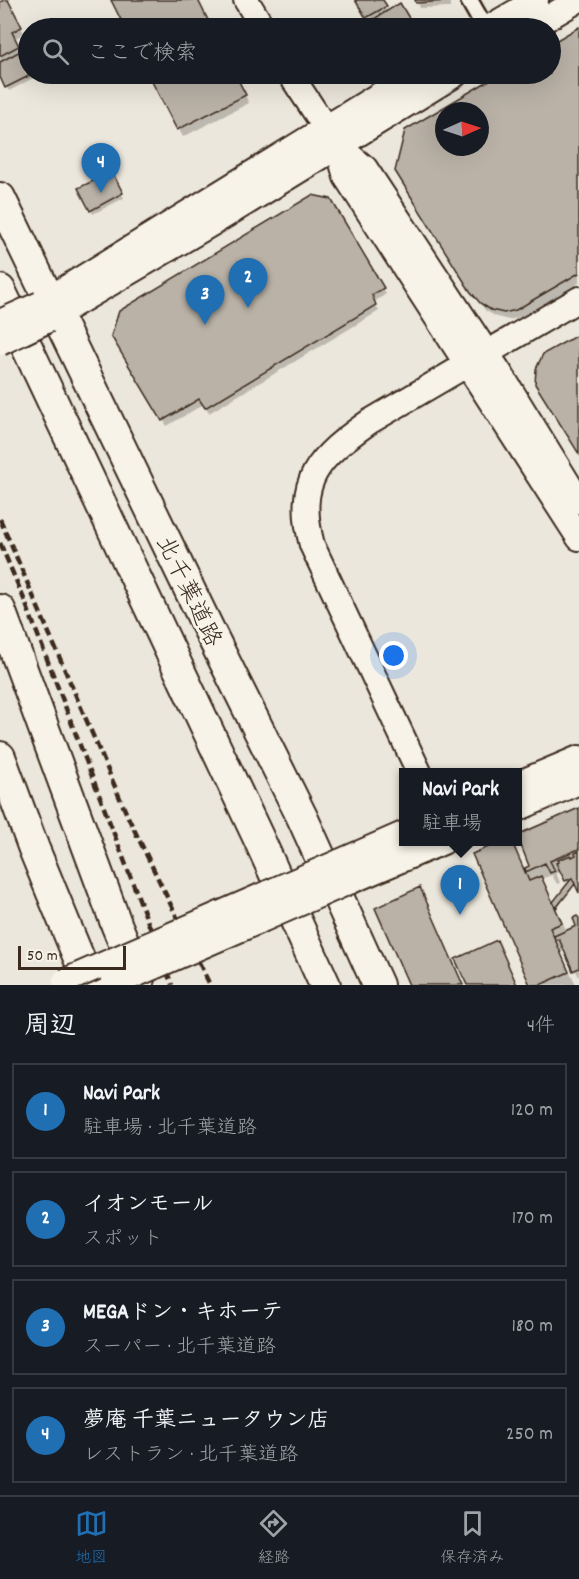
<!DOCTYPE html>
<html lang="ja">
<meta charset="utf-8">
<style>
:root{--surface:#171b24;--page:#20242c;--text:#f1f3f6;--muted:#9ea1a6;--line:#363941;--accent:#1f6fb2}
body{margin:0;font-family:Dekko,"Klee One",sans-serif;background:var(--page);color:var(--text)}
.compass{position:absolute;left:435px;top:102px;width:54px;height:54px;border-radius:50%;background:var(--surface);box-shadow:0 6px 24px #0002;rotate:87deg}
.scale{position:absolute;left:18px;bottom:15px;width:108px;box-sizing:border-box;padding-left:6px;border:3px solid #3b2a1e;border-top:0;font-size:16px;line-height:21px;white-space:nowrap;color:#3b2a1e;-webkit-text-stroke:4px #f7f3e8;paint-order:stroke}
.you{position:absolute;left:394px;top:656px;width:21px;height:21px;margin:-15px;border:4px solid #fff;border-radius:50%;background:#1a73e8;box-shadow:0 0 0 9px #1a73e833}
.badge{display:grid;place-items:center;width:39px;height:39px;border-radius:50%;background:var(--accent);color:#fff;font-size:20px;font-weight:700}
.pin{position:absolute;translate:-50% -50px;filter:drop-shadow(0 2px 3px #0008)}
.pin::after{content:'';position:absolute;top:32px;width:21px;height:18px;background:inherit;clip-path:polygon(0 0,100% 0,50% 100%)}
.popup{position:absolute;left:399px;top:768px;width:123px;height:78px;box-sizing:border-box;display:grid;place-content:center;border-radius:0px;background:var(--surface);filter:drop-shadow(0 2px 4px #0005);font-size:20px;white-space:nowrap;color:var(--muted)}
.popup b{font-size:22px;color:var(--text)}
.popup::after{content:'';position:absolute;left:50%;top:100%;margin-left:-12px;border:12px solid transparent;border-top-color:var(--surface)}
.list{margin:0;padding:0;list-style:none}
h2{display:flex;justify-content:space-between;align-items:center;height:78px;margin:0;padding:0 24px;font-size:26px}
h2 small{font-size:20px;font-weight:400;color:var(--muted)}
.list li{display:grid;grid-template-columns:39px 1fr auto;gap:18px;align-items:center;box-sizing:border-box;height:96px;margin:0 12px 12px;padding:0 12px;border:2px solid var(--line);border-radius:0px}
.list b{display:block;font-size:22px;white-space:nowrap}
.list p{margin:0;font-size:20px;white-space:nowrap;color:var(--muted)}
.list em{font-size:20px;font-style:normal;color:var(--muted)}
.icon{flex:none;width:33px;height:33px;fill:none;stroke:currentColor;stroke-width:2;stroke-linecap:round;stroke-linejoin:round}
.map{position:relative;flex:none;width:579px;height:985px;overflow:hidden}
.search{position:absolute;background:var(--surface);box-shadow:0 6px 24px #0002;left:18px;right:18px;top:18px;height:66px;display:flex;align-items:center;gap:15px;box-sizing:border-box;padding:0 21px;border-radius:33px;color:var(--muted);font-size:22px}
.sheet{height:510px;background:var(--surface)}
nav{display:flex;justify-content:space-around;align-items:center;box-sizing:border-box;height:84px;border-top:2px solid var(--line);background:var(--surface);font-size:16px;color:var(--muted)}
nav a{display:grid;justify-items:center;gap:3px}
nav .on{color:var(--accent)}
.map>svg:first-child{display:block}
.shadow{fill:#0003;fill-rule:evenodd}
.building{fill:#bab2a7;stroke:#3b2a1e;stroke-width:1.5;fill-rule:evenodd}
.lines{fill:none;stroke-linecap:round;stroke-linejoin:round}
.street-casing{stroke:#3b2a1e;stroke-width:21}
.secondary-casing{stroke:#3b2a1e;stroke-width:28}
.highway-casing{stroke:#3b2a1e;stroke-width:34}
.street{stroke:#f7f3e8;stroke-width:16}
.secondary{stroke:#f7f3e8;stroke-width:24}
.highway{stroke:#f7f3e8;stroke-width:30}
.rail{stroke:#3b2a1e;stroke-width:4.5;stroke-dasharray:9 4.5;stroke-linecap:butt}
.secondary-bridge-casing{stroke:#3b2a1e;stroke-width:28;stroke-linecap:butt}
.secondary-bridge{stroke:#f7f3e8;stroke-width:24}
.labels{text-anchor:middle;stroke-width:6;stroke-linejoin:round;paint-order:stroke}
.street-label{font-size:24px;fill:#3b2a1e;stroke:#f7f3e8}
</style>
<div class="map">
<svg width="579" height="985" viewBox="0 0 579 985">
<rect width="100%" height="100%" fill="#ece7dc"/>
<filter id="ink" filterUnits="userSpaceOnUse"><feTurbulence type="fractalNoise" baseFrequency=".0167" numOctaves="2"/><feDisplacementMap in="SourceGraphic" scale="12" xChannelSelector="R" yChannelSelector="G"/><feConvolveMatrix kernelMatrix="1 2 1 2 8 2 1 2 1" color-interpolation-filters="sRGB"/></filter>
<g filter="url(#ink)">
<path class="shadow" d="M 112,0 L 197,0 L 211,28 L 127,28 Z
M 357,0 L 381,0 L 388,12 L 400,5 L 413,27 L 375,28 Z
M 417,0 L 450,0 L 450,7 L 420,8 Z
M 6,1 L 24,33 L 14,39 L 21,52 L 24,51 L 28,60 L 28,74 L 35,74 L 37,76 L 9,91 L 0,74 L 0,4 Z
M 579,29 L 579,283 L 521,317 L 509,320 L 497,317 L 486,311 L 476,299 L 401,179 L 406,131 L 503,74 L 550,74 ZM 444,111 L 480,111 L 480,147 L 444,147 Z
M 150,74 L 234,74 L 249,103 L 183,137 Z
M 111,174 L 124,198 L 93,214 L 80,188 Z
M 330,200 L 386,294 L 374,302 L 379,311 L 209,413 L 204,404 L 167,426 L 113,336 Z
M 579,810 L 579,889 L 576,883 L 573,884 L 574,886 L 557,909 L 567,932 L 578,927 L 579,920 L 579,977 L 566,950 L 561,952 L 576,985 L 532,985 L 474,855 L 504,842 L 511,842 L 525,870 L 531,867 L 517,837 ZM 561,870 L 569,884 L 554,903 L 541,879 L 552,875 L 557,884 L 560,883 L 556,873 Z"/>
<path class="building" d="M 4,0 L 8,0 L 22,27 L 12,32 L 19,46 L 0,56 L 0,2 Z
M 111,0 L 198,0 L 212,28 L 125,28 Z
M 355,0 L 383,0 L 387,6 L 366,18 Z
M 415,0 L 448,0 L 448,1 L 416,3 Z
M 400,3 L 412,23 L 402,28 L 373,28 L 369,22 Z
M 579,27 L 579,273 L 516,310 L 504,313 L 491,310 L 480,303 L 470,291 L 395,171 L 405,130 L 500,74 L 550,74 L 550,44 ZM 444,111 L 480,111 L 480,147 L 444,147 Z
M 24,49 L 28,58 L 28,74 L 33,74 L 5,88 L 0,77 L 0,62 Z
M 148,74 L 235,74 L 246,95 L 177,130 Z
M 112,172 L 123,193 L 90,211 L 78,188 Z
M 312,195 L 331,199 L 384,288 L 372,295 L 376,305 L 205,408 L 199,399 L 162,421 L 111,336 L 119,311 Z
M 579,334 L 579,454 L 535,384 L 536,369 L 543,354 Z
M 579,808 L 579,849 L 550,861 L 555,871 L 550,873 L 545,863 L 526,872 L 525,868 L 529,866 L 517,835 Z
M 500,842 L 512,842 L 529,881 L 541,876 L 562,923 L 550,928 L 569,972 L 540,985 L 530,985 L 472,854 Z
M 579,851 L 579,893 L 572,878 L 565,881 L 556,863 L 559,862 L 558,860 L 571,855 L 572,857 L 576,855 L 575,853 Z
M 572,878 L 575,884 L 556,908 L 553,902 Z
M 420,887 L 463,985 L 409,985 L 375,908 Z
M 577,916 L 579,918 L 579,968 L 573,971 L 559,939 L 555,940 L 554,936 L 576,926 L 573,918 Z
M 497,940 L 517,985 L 467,985 L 455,959 Z"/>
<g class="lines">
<g class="street-casing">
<path id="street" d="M 469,0 L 485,28"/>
</g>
<g class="secondary-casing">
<path id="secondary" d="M 246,0 L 263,28
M 488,28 L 536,0
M 531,28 L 578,0
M 290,74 L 337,145 L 346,177 L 579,538
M 337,145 L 365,168 L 502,376 L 579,501
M 40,304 L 413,74
M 48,320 L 218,220 L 456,74
M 419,772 L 312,545 C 295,480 318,458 369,422 L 579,299
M 517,784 L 579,758
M 517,809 L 579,782
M 339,862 L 403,834
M 349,882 L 443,842"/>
</g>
<g class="highway-casing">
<path id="highway" d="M 0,198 L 211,634 L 302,817 L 378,985
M 0,290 L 258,837 L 325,985
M 0,610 L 117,926 L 139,979
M 0,757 L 34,849 L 90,985"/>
</g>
<use href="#street" class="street"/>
<use href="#secondary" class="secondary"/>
<use href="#highway" class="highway"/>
<path class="rail" d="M 0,519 L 128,817 L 210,985
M 0,543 L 24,599 L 172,985"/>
<g class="secondary-bridge-casing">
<path id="secondary-bridge" d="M 0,322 L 40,304
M 0,343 L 48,320
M 65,981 L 339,862
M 112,985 L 349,882"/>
</g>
<use href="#secondary-bridge" class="secondary-bridge"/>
</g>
</g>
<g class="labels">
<g class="street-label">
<text transform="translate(190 591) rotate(64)" y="8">北千葉道路</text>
</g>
</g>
</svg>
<svg class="compass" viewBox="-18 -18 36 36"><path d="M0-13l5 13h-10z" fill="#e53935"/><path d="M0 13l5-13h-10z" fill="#9ea1a6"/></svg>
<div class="scale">50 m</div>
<div class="you"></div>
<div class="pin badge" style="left:460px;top:915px">1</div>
<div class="popup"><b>Navi Park</b>駐車場</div>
<div class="pin badge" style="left:248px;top:308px">2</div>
<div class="pin badge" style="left:205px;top:325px">3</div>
<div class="pin badge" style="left:101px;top:193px">4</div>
<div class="search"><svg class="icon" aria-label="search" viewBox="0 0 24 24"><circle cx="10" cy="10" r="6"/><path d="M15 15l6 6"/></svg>ここで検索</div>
</div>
<section class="sheet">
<h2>周辺<small>4件</small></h2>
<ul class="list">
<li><span class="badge">1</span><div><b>Navi Park</b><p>駐車場 · 北千葉道路</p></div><em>120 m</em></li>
<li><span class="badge">2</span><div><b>イオンモール</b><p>スポット</p></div><em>170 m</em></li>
<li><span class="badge">3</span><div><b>MEGAドン・キホーテ</b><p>スーパー · 北千葉道路</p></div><em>180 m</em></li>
<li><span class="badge">4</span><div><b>夢庵 千葉ニュータウン店</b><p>レストラン · 北千葉道路</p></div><em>250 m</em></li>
</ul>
</section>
<nav>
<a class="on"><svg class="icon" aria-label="map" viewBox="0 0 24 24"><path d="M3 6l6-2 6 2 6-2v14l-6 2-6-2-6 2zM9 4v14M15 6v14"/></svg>地図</a>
<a><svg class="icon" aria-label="directions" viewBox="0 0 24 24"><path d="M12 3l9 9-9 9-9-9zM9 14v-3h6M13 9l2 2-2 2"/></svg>経路</a>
<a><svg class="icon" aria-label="saved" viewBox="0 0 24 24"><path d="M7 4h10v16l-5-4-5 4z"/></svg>保存済み</a>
</nav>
